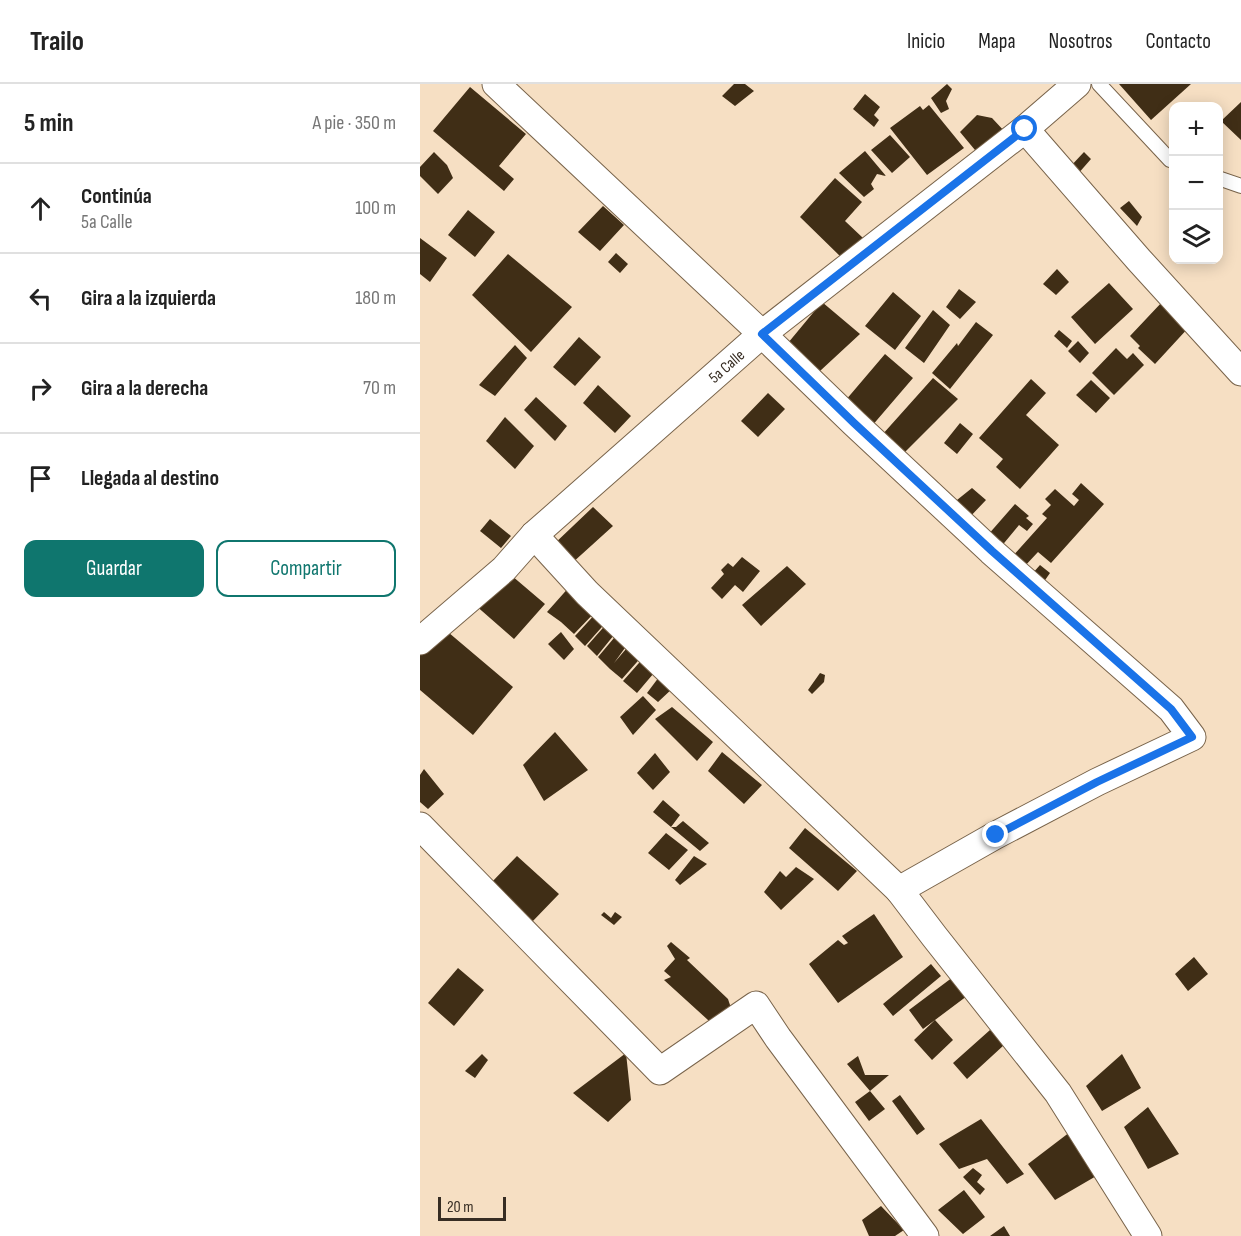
<!DOCTYPE html>
<html lang="es">
<meta charset="utf-8">
<style>
:root{--surface:#fff;--page:#f6f6f6;--text:#222;--muted:#767676;--line:#e0e0e0;--accent:#0f766e}
body{margin:0;font-family:"Sofia Sans Condensed",sans-serif;background:var(--page);color:var(--text)}
.controls{position:absolute;right:18px;top:18px;display:grid;overflow:hidden;border-radius:12px;box-shadow:0 3px 15px #0003}
.controls button{width:54px;height:54px;display:grid;place-items:center;padding:0;border:0;border-bottom:2px solid var(--line);background:var(--surface);color:var(--text);font:30px sans-serif}
.scale{position:absolute;left:18px;bottom:15px;width:68px;box-sizing:border-box;padding-left:6px;border:3px solid #372d23;border-top:0;font-size:16px;line-height:21px;white-space:nowrap;color:#372d23;-webkit-text-stroke:4px #f6dfc3;paint-order:stroke}
.stop{position:absolute;width:18px;height:18px;margin:-14px;border:4px solid #1a73e8;border-radius:50%;background:#fff}
.stop.end{background:#1a73e8;border-color:#fff;box-shadow:0 2px 6px #0008}
.list{margin:0;padding:0;list-style:none}
h2{display:flex;justify-content:space-between;align-items:center;height:78px;margin:0;padding:0 24px;font-size:26px}
h2 small{font-size:20px;font-weight:400;color:var(--muted)}
.list li{display:grid;grid-template-columns:39px 1fr auto;gap:18px;align-items:center;box-sizing:border-box;height:90px;padding:0 24px;border-top:2px solid var(--line)}
.list b{display:block;font-size:22px;white-space:nowrap}
.list p{margin:0;font-size:20px;white-space:nowrap;color:var(--muted)}
.list em{font-size:20px;font-style:normal;color:var(--muted)}
.actions{display:flex;gap:12px;padding:18px 24px}
.actions a{flex:1;padding:14px 0;border:2px solid var(--accent);border-radius:12px;text-align:center;font-size:21px;color:var(--accent)}
.actions .main{background:var(--accent);color:#fff}
.icon{flex:none;width:33px;height:33px;fill:none;stroke:currentColor;stroke-width:2;stroke-linecap:round;stroke-linejoin:round}
.map{position:relative;flex:none;width:821px;height:1152px;overflow:hidden}
header{display:flex;align-items:center;gap:36px;box-sizing:border-box;height:84px;padding:0 30px;background:var(--surface);border-bottom:2px solid var(--line)}
header strong{font-size:28px}
nav{display:flex;gap:33px;margin-inline-start:auto;font-size:21px}
main{display:flex}
aside{flex:1;background:var(--surface)}
.map>svg:first-child{display:block}
.building{fill:#402e16}
.lines{fill:none;stroke-linecap:round;stroke-linejoin:round}
.service-casing{stroke:#78634a;stroke-width:16}
.minor-casing{stroke:#78634a;stroke-width:29}
.service{stroke:#fff;stroke-width:14}
.minor{stroke:#fff;stroke-width:27}
.route{stroke:#1a73e8;stroke-width:8}
.labels{text-anchor:middle;stroke-width:6;stroke-linejoin:round;paint-order:stroke}
.street-label{font-size:16px;fill:#372d23;stroke:#f6dfc3}
</style>
<header>
<strong>Trailo</strong>
<nav><a>Inicio</a><a>Mapa</a><a>Nosotros</a><a>Contacto</a></nav>
</header>
<main>
<aside>
<h2>5 min<small>A pie · 350 m</small></h2>
<ul class="list">
<li><svg class="icon" aria-label="ahead" viewBox="0 0 24 24"><path d="M12 20V5M6 11l6-6 6 6"/></svg><div><b>Continúa</b><p>5a Calle</p></div><em>100 m</em></li>
<li><svg class="icon" aria-label="left" viewBox="0 0 24 24"><path d="M17 20v-9H6M10 6l-5 5 5 5"/></svg><div><b>Gira a la izquierda</b></div><em>180 m</em></li>
<li><svg class="icon" aria-label="right" viewBox="0 0 24 24"><path d="M7 20v-9h11M14 6l5 5-5 5"/></svg><div><b>Gira a la derecha</b></div><em>70 m</em></li>
<li><svg class="icon" aria-label="arrive" viewBox="0 0 24 24"><path d="M6 21V4h12l-3 4 3 4H6"/></svg><div><b>Llegada al destino</b></div></li>
</ul>
<div class="actions"><a class="main">Guardar</a><a>Compartir</a></div>
</aside>
<div class="map">
<svg width="821" height="1152" viewBox="0 0 821 1152">
<rect width="100%" height="100%" fill="#f6dfc3"/>
<path class="building" d="M 314,0 L 325,0 L 334,7 L 315,22 L 302,12 Z
M 527,0 L 532,5 L 526,17 L 529,25 L 521,29 L 511,14 Z
M 699,0 L 771,0 L 731,36 Z
M 50,3 L 106,50 L 79,82 L 94,95 L 84,107 L 13,47 Z
M 445,10 L 460,23 L 454,31 L 459,36 L 454,43 L 433,25 Z
M 821,18 L 821,56 L 801,37 Z
M 509,21 L 544,64 L 507,91 L 470,44 L 500,22 L 503,26 Z
M 557,31 L 572,34 L 586,49 L 560,72 L 540,48 Z
M 470,51 L 490,73 L 472,89 L 451,66 Z
M 445,67 L 466,92 L 457,90 L 451,100 L 454,105 L 444,113 L 419,89 Z
M 14,68 L 27,81 L 33,94 L 18,110 L 0,92 L 0,83 Z
M 664,68 L 671,75 L 657,91 L 649,84 Z
M 415,94 L 442,118 L 425,137 L 443,154 L 423,175 L 380,133 Z
M 709,117 L 722,133 L 717,142 L 700,124 Z
M 183,122 L 204,141 L 180,167 L 158,148 Z
M 48,126 L 75,148 L 55,173 L 28,151 Z
M 0,154 L 27,174 L 10,198 L 0,190 Z
M 196,169 L 208,180 L 200,189 L 188,178 Z
M 88,170 L 152,223 L 111,268 L 52,211 Z
M 637,185 L 649,198 L 636,211 L 623,200 Z
M 689,199 L 713,225 L 675,260 L 651,233 Z
M 539,205 L 556,218 L 540,235 L 526,223 Z
M 473,208 L 501,232 L 475,266 L 445,242 Z
M 743,217 L 770,242 L 735,280 L 718,264 L 720,262 L 710,252 Z
M 402,218 L 440,250 L 400,287 L 368,259 Z
M 513,226 L 530,241 L 504,279 L 485,264 Z
M 556,238 L 573,251 L 530,305 L 512,289 L 537,259 L 538,262 Z
M 639,246 L 652,257 L 647,264 L 634,252 Z
M 159,253 L 181,273 L 155,302 L 133,283 Z
M 658,257 L 669,269 L 660,279 L 648,267 Z
M 95,261 L 107,274 L 75,312 L 59,301 Z
M 696,264 L 707,275 L 713,269 L 724,281 L 694,311 L 672,289 Z
M 465,270 L 493,294 L 451,343 L 425,317 Z
M 513,294 L 538,315 L 482,371 L 462,351 Z
M 611,295 L 626,309 L 606,331 L 639,361 L 600,405 L 576,383 L 583,375 L 559,354 Z
M 671,296 L 690,314 L 676,329 L 656,311 Z
M 178,301 L 211,332 L 195,349 L 163,319 Z
M 348,309 L 365,325 L 338,353 L 321,337 Z
M 116,313 L 147,342 L 135,357 L 104,326 Z
M 85,333 L 114,362 L 95,385 L 66,357 Z
M 540,339 L 553,350 L 537,370 L 524,359 Z
M 661,399 L 684,420 L 631,479 L 618,468 L 603,484 L 591,474 L 627,434 L 622,430 L 631,421 L 625,415 L 635,405 L 654,422 L 659,416 L 652,410 Z
M 552,404 L 566,416 L 547,436 L 532,420 Z
M 595,420 L 609,432 L 606,434 L 613,440 L 607,447 L 599,441 L 580,464 L 567,452 Z
M 173,423 L 193,442 L 151,480 L 132,462 Z
M 70,435 L 91,452 L 81,464 L 60,447 Z
M 322,473 L 340,487 L 323,508 L 315,501 L 302,515 L 291,504 L 304,490 L 301,486 L 308,479 L 313,483 Z
M 620,481 L 630,489 L 623,499 L 612,490 Z
M 367,482 L 386,500 L 341,542 L 322,521 Z
M 84,485 L 125,520 L 94,555 L 54,520 Z
M 151,501 L 178,525 L 154,550 L 141,538 L 127,528 Z
M 178,527 L 189,535 L 165,562 L 155,552 Z
M 189,537 L 198,546 L 177,572 L 167,562 Z
M 22,543 L 93,603 L 53,651 L 0,606 L 0,569 Z
M 141,548 L 154,565 L 144,576 L 128,560 Z
M 199,548 L 210,557 L 194,579 L 212,558 L 224,570 L 202,595 L 190,585 L 178,573 Z
M 226,571 L 239,583 L 217,609 L 203,597 Z
M 400,589 L 405,591 L 404,598 L 392,610 L 388,606 Z
M 239,593 L 253,604 L 238,618 L 227,609 Z
M 223,612 L 236,626 L 213,651 L 200,633 Z
M 252,623 L 293,658 L 277,677 L 235,635 Z
M 135,648 L 168,686 L 124,717 L 103,681 Z
M 302,668 L 342,701 L 324,720 L 288,687 Z
M 235,669 L 250,688 L 233,706 L 217,689 Z
M 4,685 L 24,710 L 8,725 L 0,718 L 0,691 Z
M 243,716 L 260,731 L 251,743 L 233,728 Z
M 263,737 L 289,759 L 280,767 L 251,743 L 256,743 Z
M 385,744 L 437,787 L 418,807 L 369,764 Z
M 246,749 L 268,766 L 249,786 L 228,769 Z
M 97,772 L 139,810 L 111,839 L 70,800 Z
M 274,772 L 287,780 L 260,801 L 255,796 Z
M 376,783 L 394,795 L 361,826 L 344,808 L 360,787 L 366,793 Z
M 184,828 L 191,834 L 195,828 L 202,833 L 194,841 L 181,831 Z
M 454,830 L 483,873 L 418,919 L 389,880 L 418,856 L 424,861 L 428,859 L 422,852 Z
M 251,858 L 270,874 L 267,876 L 308,915 L 313,930 L 299,946 L 244,896 L 251,893 L 244,887 L 255,875 L 247,862 Z
M 774,873 L 788,890 L 768,907 L 755,890 Z
M 511,880 L 521,892 L 473,932 L 463,920 Z
M 38,884 L 64,906 L 34,942 L 8,919 Z
M 533,893 L 547,912 L 503,945 L 489,926 Z
M 515,936 L 533,956 L 512,976 L 494,956 Z
M 570,946 L 584,961 L 547,995 L 533,979 Z
M 206,969 L 211,1016 L 188,1038 L 153,1009 Z
M 62,970 L 68,976 L 55,994 L 45,987 Z
M 702,970 L 721,1004 L 682,1027 L 666,1002 Z
M 438,972 L 445,991 L 469,991 L 450,1007 L 427,980 Z
M 450,1007 L 465,1025 L 449,1037 L 435,1018 Z
M 480,1011 L 505,1045 L 497,1051 L 472,1017 Z
M 728,1023 L 759,1070 L 728,1085 L 704,1043 Z
M 561,1035 L 604,1090 L 587,1100 L 567,1075 L 539,1085 L 519,1060 Z
M 650,1048 L 678,1091 L 635,1116 L 608,1080 Z
M 553,1084 L 562,1091 L 557,1098 L 565,1105 L 560,1111 L 543,1093 Z
M 544,1106 L 565,1133 L 543,1150 L 518,1126 Z
M 461,1122 L 484,1146 L 475,1152 L 449,1152 L 442,1136 Z
M 584,1142 L 590,1152 L 570,1152 Z"/>
<g class="lines">
<g class="service-casing">
<path id="service" d="M 679,0 L 750,76 L 754,77
M 798,94 L 821,102"/>
</g>
<g class="minor-casing">
<g id="minor">
<path d="M 76,0 L 342,250 L 434,339 L 571,467 L 751,625 L 772,653 L 677,698 L 576,751 L 479,806"/>
<path d="M 605,45 L 719,176 L 821,288"/>
<path d="M 114,451 L 167,509 L 479,806 L 514,852 L 638,1009 L 728,1152"/>
<path id="s1" d="M 0,557 L 84,485 L 114,451 L 342,250 L 605,45 L 657,0"/>
<path d="M 0,742 L 240,987 L 336,921 L 358,954 L 505,1152"/>
</g>
</g>
<use href="#service" class="service"/>
<use href="#minor" class="minor"/>
</g>
<g class="lines">
<path class="route" d="M 576,751 L 677,698 L 772,653 L 751,625 L 572,467 L 434,339 L 342,250 L 605,45"/>
</g>
<g class="labels">
<g class="street-label">
<text dy="6" stroke="none"><textPath href="#s1" startOffset="412">5a Calle</textPath></text>
</g>
</g>
</svg>
<div class="controls">
<button>+</button>
<button>−</button>
<button><svg class="icon" aria-label="layers" viewBox="0 0 24 24"><path d="M12 4l9 5-9 5-9-5zM3 14l9 5 9-5"/></svg></button>
</div>
<div class="scale">20 m</div>
<div class="stop" style="left:605px;top:45px"></div>
<div class="stop end" style="left:576px;top:751px"></div>
</div>
</main>
